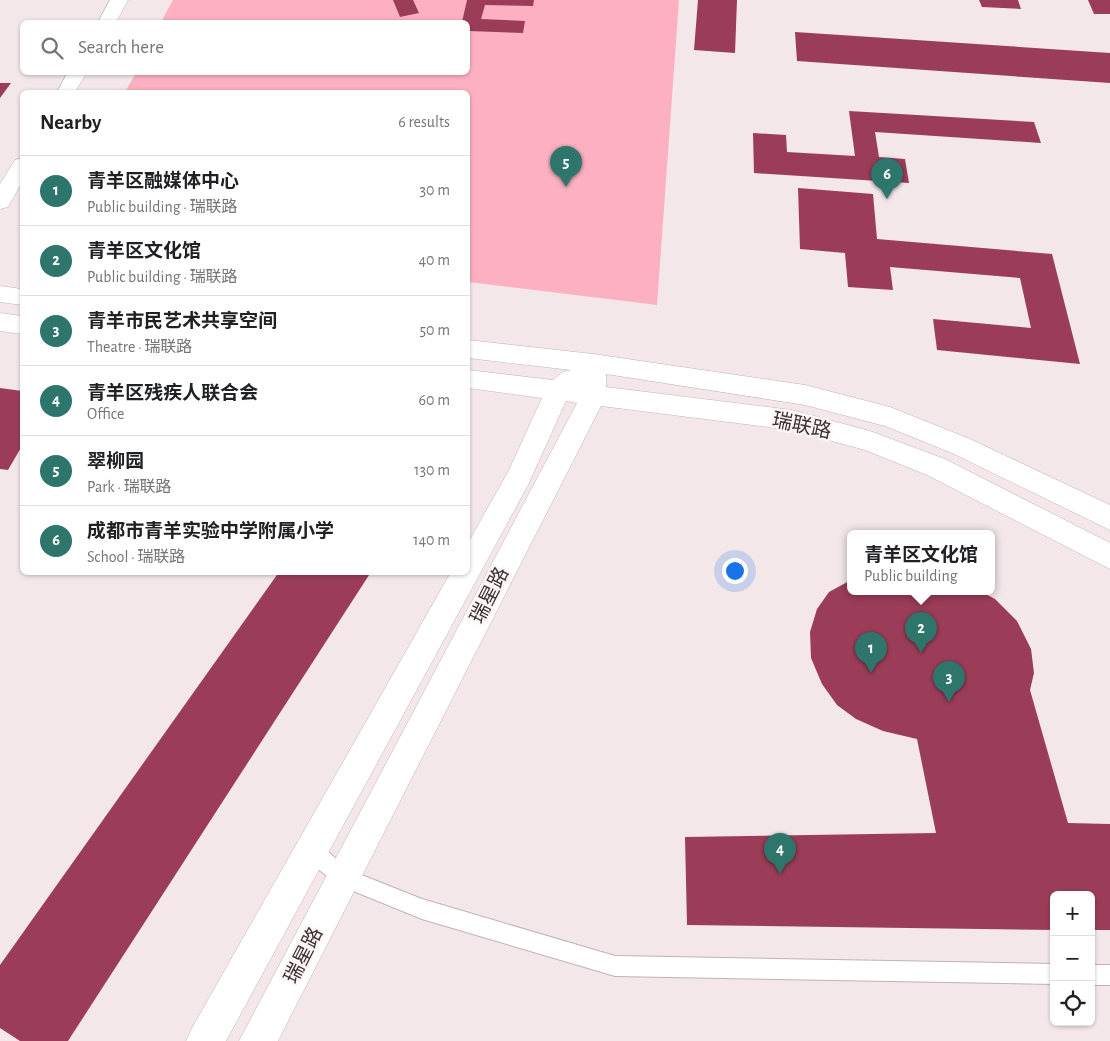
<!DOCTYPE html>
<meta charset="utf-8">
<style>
:root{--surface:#fff;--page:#f6f6f6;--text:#202124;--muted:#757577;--line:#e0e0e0;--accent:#2e756c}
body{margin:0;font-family:"Alegreya Sans","Noto Sans SC",sans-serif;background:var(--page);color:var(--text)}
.controls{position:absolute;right:15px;bottom:15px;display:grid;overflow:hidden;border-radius:8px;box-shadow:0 1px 4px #0004}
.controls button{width:45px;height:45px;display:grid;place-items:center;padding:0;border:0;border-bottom:1px solid var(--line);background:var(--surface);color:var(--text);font:25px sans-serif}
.you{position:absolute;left:734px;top:570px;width:18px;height:18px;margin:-12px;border:4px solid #fff;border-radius:50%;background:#1a73e8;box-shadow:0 0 0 8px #1a73e833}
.badge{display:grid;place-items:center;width:32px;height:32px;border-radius:50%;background:var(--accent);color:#fff;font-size:16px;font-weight:700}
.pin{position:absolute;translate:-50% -41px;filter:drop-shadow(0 1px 2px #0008)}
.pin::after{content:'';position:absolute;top:26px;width:18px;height:15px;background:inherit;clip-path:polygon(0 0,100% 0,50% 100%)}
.popup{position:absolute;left:847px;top:530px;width:148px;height:65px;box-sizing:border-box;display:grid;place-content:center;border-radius:8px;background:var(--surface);filter:drop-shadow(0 1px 4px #0005);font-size:16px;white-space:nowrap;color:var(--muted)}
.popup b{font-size:19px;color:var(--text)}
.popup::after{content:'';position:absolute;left:50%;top:100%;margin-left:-10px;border:10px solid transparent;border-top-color:var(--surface)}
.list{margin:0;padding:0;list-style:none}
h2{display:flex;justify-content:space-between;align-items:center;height:65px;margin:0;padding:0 20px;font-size:21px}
h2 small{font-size:16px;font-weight:400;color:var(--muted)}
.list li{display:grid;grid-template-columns:32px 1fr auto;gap:15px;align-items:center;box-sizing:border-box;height:70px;padding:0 20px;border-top:1px solid var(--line)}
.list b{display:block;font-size:19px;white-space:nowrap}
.list p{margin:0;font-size:16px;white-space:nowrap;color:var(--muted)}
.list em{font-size:16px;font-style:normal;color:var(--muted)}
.icon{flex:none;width:28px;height:28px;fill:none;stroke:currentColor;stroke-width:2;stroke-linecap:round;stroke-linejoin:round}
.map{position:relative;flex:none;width:1110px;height:1041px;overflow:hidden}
.search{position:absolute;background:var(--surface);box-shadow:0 1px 4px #0004;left:20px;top:20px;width:450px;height:55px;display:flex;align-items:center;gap:12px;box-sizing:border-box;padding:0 18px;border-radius:8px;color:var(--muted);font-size:19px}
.panel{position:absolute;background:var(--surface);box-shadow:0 1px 4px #0004;left:20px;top:90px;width:450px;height:485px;border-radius:8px}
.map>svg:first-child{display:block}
.green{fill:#fcb0c1}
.building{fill:#9b3d59}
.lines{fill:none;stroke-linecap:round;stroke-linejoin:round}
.lane-casing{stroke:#beb3b5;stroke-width:2}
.street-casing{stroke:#beb3b5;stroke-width:1}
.secondary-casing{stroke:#beb3b5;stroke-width:1}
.lane{fill:#fff;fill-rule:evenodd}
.street{fill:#fff;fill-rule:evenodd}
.secondary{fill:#fff;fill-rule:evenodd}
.labels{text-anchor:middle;stroke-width:5;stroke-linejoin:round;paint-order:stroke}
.street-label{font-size:20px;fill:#383435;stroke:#fff5f7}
</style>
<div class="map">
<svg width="1110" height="1041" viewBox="0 0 1110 1041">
<rect width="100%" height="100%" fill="#f3e7ea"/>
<path class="green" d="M 173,0 L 679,0 L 657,305 L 468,282 L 468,92 L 125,92 L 136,73 L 468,72 L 468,22 L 161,22 Z"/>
<path class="building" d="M 393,0 L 413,0 L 419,13 L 400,17 Z
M 467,0 L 534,0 L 533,6 L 485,5 L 481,19 L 525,21 L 523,33 L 468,31 L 468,22 L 462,22 Z
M 698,0 L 737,0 L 735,53 L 694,50 Z
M 979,0 L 1018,0 L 1021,9 L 982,7 Z
M 1088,0 L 1110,0 L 1110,14 L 1094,14 Z
M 795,32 L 1110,53 L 1110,83 L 797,61 Z
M 0,83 L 11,83 L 0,98 Z
M 849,111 L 1034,122 L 1041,143 L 875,132 L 879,157 L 905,159 L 909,183 L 754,173 L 753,133 L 786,135 L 787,152 L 855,156 Z
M 798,188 L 873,194 L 877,239 L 1052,254 L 1080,364 L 937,350 L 933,319 L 1031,328 L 1020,278 L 890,267 L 893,290 L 848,287 L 845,253 L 800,249 Z
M 0,388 L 22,391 L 22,446 L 8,470 L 0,469 Z
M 279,572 L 371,572 L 68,1041 L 20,1041 L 0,1028 L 0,965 Z
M 851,580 L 851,592 L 982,592 L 995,599 L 1017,621 L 1031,649 L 1034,673 L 1030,690 L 1068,823 L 1110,824 L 1110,930 L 1091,930 L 1091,895 L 1054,895 L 1054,930 L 687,925 L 685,837 L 936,833 L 917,739 L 883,731 L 856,719 L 837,705 L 822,684 L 811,658 L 810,632 L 817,609 L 829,592 Z"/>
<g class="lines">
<g class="lane-casing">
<path id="lane" d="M 311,841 L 318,843 L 349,870 L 422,899 L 615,956 L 1054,964 L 1054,984 L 615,976 L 422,919 L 336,884 L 304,857 L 302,850 L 304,843 Z
M 1091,965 L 1110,965 L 1110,985 L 1091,985 Z"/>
</g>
<g class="street-casing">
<path id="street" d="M 110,0 L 128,0 L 116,22 L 98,22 Z
M 68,72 L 87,72 L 75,92 L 57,92 Z
M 22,158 L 22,182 L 8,207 L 0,209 L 0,184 L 15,160 Z"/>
</g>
<g class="secondary-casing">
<path id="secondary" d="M 0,286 L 22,289 L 22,305 L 0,302 Z
M 0,313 L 22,316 L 22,334 L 0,331 Z
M 468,340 L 593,354 L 805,385 L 890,407 L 970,439 L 1110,505 L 1110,530 L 952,453 L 885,426 L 805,405 L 606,374 L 606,387 L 792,410 L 870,431 L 945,459 L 1110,543 L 1110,569 L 927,475 L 865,450 L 792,430 L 601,406 L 278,1041 L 239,1041 L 577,403 L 566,401 L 528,485 L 226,1041 L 186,1041 L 192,1028 L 451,572 L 468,572 L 468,543 L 508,472 L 542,398 L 468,388 L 468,370 L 553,380 L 563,372 L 571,370 L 468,358 Z"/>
</g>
<use href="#lane" class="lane"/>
<use href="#street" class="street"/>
<use href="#secondary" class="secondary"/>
</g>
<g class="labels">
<g class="street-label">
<text transform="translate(802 425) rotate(12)" y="7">瑞联路</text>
<text transform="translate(489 595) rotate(-63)" y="7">瑞星路</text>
<text transform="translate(303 955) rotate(-63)" y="7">瑞星路</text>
</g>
</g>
</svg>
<div class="controls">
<button>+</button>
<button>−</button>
<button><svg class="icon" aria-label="locate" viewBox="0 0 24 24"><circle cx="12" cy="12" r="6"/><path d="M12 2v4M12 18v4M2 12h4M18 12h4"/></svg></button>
</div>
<div class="you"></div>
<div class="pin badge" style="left:871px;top:673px">1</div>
<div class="pin badge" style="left:921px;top:653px">2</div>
<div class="popup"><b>青羊区文化馆</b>Public building</div>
<div class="pin badge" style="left:949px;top:702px">3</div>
<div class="pin badge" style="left:780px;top:874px">4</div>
<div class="pin badge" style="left:566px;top:187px">5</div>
<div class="pin badge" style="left:887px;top:199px">6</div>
<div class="search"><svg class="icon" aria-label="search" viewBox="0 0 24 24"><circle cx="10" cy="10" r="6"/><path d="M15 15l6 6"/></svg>Search here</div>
<section class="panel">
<h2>Nearby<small>6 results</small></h2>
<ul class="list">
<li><span class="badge">1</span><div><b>青羊区融媒体中心</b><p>Public building · 瑞联路</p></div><em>30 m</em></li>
<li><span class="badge">2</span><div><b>青羊区文化馆</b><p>Public building · 瑞联路</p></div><em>40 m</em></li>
<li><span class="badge">3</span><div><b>青羊市民艺术共享空间</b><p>Theatre · 瑞联路</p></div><em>50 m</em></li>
<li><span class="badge">4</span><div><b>青羊区残疾人联合会</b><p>Office</p></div><em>60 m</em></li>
<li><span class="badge">5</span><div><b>翠柳园</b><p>Park · 瑞联路</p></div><em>130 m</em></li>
<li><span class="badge">6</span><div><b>成都市青羊实验中学附属小学</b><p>School · 瑞联路</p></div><em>140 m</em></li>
</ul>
</section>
</div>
